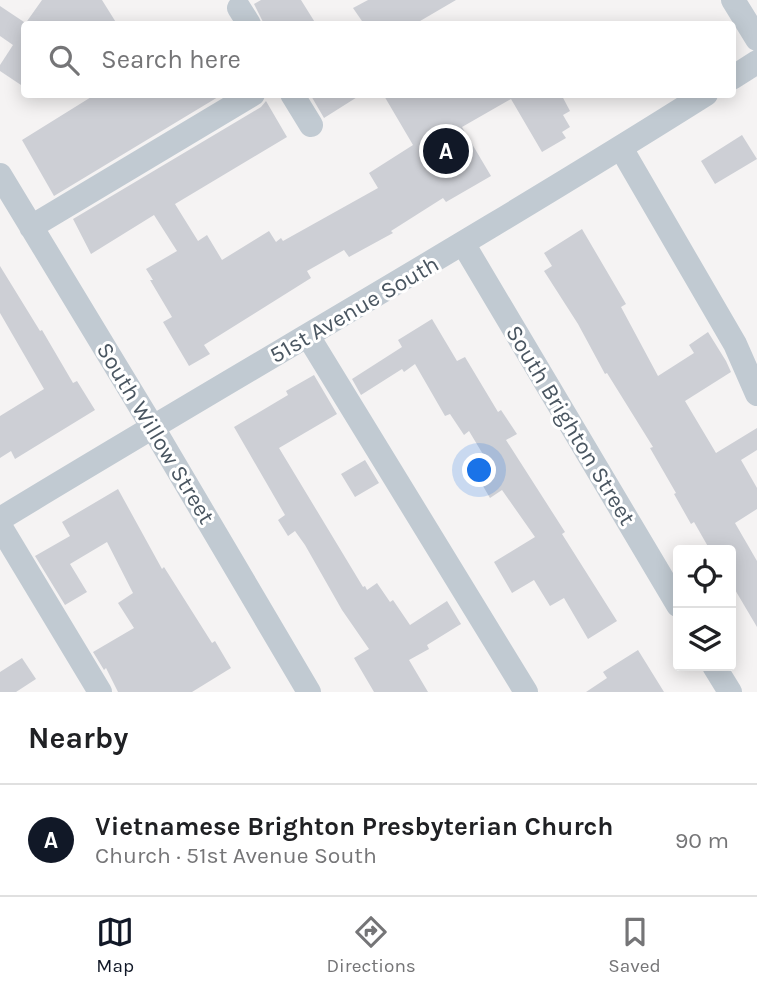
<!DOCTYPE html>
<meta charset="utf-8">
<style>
:root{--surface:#fff;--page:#f2f2f2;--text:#202124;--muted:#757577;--line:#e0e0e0;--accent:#111827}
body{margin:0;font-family:Karla,sans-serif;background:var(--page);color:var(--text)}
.controls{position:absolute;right:21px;bottom:21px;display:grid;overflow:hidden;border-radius:7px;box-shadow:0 4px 18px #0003}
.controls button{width:63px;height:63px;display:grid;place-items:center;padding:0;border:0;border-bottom:2px solid var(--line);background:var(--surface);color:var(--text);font:35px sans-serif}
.you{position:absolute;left:480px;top:471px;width:24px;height:24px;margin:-18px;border:5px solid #fff;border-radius:50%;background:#1a73e8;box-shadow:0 0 0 10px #1a73e833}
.badge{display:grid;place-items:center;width:46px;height:46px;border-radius:50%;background:var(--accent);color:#fff;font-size:23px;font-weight:700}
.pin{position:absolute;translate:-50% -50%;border:4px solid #fff;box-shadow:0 2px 7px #0006}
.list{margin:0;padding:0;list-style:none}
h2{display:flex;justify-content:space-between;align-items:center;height:91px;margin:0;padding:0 28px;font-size:30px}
h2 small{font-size:23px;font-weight:400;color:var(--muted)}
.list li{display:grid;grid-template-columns:46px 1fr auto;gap:21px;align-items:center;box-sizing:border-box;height:112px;padding:0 28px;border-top:2px solid var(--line)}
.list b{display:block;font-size:26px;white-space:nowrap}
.list p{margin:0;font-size:23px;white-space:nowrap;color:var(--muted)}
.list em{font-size:23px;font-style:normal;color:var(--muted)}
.icon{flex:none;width:38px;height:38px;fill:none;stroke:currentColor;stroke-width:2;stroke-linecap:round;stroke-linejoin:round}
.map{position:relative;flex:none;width:757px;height:692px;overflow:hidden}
.search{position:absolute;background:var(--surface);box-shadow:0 4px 18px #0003;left:21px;right:21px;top:21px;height:77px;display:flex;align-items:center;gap:18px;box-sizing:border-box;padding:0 24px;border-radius:7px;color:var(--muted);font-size:26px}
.sheet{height:203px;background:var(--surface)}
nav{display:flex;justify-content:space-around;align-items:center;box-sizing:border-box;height:98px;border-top:2px solid var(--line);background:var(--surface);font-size:19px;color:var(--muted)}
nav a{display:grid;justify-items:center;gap:4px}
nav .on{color:var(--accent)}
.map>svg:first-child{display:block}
.building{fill:#cdcfd5}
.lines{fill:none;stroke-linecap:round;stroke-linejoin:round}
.minor{stroke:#c1cad2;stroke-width:24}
.labels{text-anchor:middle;stroke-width:6;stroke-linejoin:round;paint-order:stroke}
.street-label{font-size:23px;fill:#4a5661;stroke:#fff}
</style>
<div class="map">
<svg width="757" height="692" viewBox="0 0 757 692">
<rect width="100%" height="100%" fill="#f5f3f3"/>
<path class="building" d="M 42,0 L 102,0 L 117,24 L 25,24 Z
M 261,0 L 301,0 L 316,24 L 264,24 L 254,4 Z
M 368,0 L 456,0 L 415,24 L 364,24 L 353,8 Z
M 0,6 L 24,22 L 24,87 L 0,71 L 0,65 L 13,45 L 0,36 Z
M 96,94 L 223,94 L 54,196 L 22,140 Z
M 310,94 L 362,94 L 324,118 Z
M 383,94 L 561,94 L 570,111 L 563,115 L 570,127 L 562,132 L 566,138 L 542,152 L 511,99 L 462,127 L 491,176 L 446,202 L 443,198 L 391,231 L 393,233 L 349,257 L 344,250 L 307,271 L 311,278 L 204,345 L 210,354 L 189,366 L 163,322 L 172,317 L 150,280 L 153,280 L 146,269 L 177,251 L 154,215 L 91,254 L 73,219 L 261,107 L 266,101 L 287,137 L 175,204 L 198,241 L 207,235 L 222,260 L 269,231 L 276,242 L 281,238 L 283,241 L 378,188 L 369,173 L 413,145 Z
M 742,135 L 757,159 L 715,184 L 701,161 Z
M 582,229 L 626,304 L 621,307 L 658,376 L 694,353 L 689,345 L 708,332 L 726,361 L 731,372 L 685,401 L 716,453 L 757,428 L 757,450 L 741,460 L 757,488 L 757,509 L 735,523 L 757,561 L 757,627 L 731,583 L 731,550 L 710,550 L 694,522 L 691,524 L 674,494 L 676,493 L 650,448 L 653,447 L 607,373 L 605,374 L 578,324 L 544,271 L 552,266 L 544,253 Z
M 0,266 L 40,331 L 42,330 L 73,383 L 77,381 L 95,410 L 15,459 L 11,451 L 0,458 L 0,416 L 44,389 L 0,313 Z
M 432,319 L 457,361 L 465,357 L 498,412 L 501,410 L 517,434 L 506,440 L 565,532 L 562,534 L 617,621 L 588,639 L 564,598 L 550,606 L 534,580 L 512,593 L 494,562 L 535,537 L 502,490 L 490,498 L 476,474 L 490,466 L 469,431 L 464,435 L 450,414 L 445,416 L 415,364 L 404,372 L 402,369 L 361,395 L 352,379 L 402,347 L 398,340 Z
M 314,375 L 337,414 L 279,448 L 363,587 L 365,586 L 367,590 L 377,583 L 390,602 L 393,600 L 410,625 L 447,601 L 461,624 L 427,645 L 429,649 L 409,660 L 428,692 L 374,692 L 354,658 L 369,649 L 342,610 L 305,545 L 295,531 L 288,536 L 278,520 L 285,515 L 234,427 L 288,395 L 286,391 Z
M 365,460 L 379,483 L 355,497 L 341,474 Z
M 118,489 L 162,569 L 164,567 L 212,643 L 215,641 L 231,668 L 192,692 L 118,692 L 106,668 L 104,670 L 93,652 L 134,628 L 118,603 L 133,593 L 107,542 L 70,564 L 87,592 L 65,605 L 35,556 L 70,536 L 62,522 Z
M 638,650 L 664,692 L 586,692 L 607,678 L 603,672 Z
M 22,658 L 36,679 L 16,692 L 0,692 L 0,672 Z"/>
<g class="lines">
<path class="minor" d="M 733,0 L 757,39
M 239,8 L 249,24
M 732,78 L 757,62
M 292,94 L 311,125
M 621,148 L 735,344 L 757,394
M 0,175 L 152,426 L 309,692
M 31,227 L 253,94
M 464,245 L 678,605
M 308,336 L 526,692
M 0,519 C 235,376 473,241 706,94
M 0,526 L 100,692
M 714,666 L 730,692"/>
</g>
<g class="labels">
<g class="street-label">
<text transform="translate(354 309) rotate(-30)" y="8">51st Avenue South</text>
<text transform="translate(571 425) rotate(59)" y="8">South Brighton Street</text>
<text transform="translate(156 433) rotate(59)" y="8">South Willow Street</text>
</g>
</g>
</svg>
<div class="controls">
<button><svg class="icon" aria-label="locate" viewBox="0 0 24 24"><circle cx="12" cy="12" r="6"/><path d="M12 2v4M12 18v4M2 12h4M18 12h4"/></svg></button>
<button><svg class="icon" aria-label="layers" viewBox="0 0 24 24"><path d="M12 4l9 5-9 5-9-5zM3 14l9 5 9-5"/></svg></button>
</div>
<div class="you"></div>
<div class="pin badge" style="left:446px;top:151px">A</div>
<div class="search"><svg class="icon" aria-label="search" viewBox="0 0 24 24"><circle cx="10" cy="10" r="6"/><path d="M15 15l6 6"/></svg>Search here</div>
</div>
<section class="sheet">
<h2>Nearby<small></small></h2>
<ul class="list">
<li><span class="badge">A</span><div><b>Vietnamese Brighton Presbyterian Church</b><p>Church · 51st Avenue South</p></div><em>90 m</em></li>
</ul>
</section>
<nav>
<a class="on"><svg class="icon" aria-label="map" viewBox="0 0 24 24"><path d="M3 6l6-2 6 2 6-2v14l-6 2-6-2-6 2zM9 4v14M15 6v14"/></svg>Map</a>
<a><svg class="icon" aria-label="directions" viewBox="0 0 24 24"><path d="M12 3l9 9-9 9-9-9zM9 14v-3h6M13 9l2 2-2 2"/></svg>Directions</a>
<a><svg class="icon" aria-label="saved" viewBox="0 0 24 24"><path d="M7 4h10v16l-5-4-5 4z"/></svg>Saved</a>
</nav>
